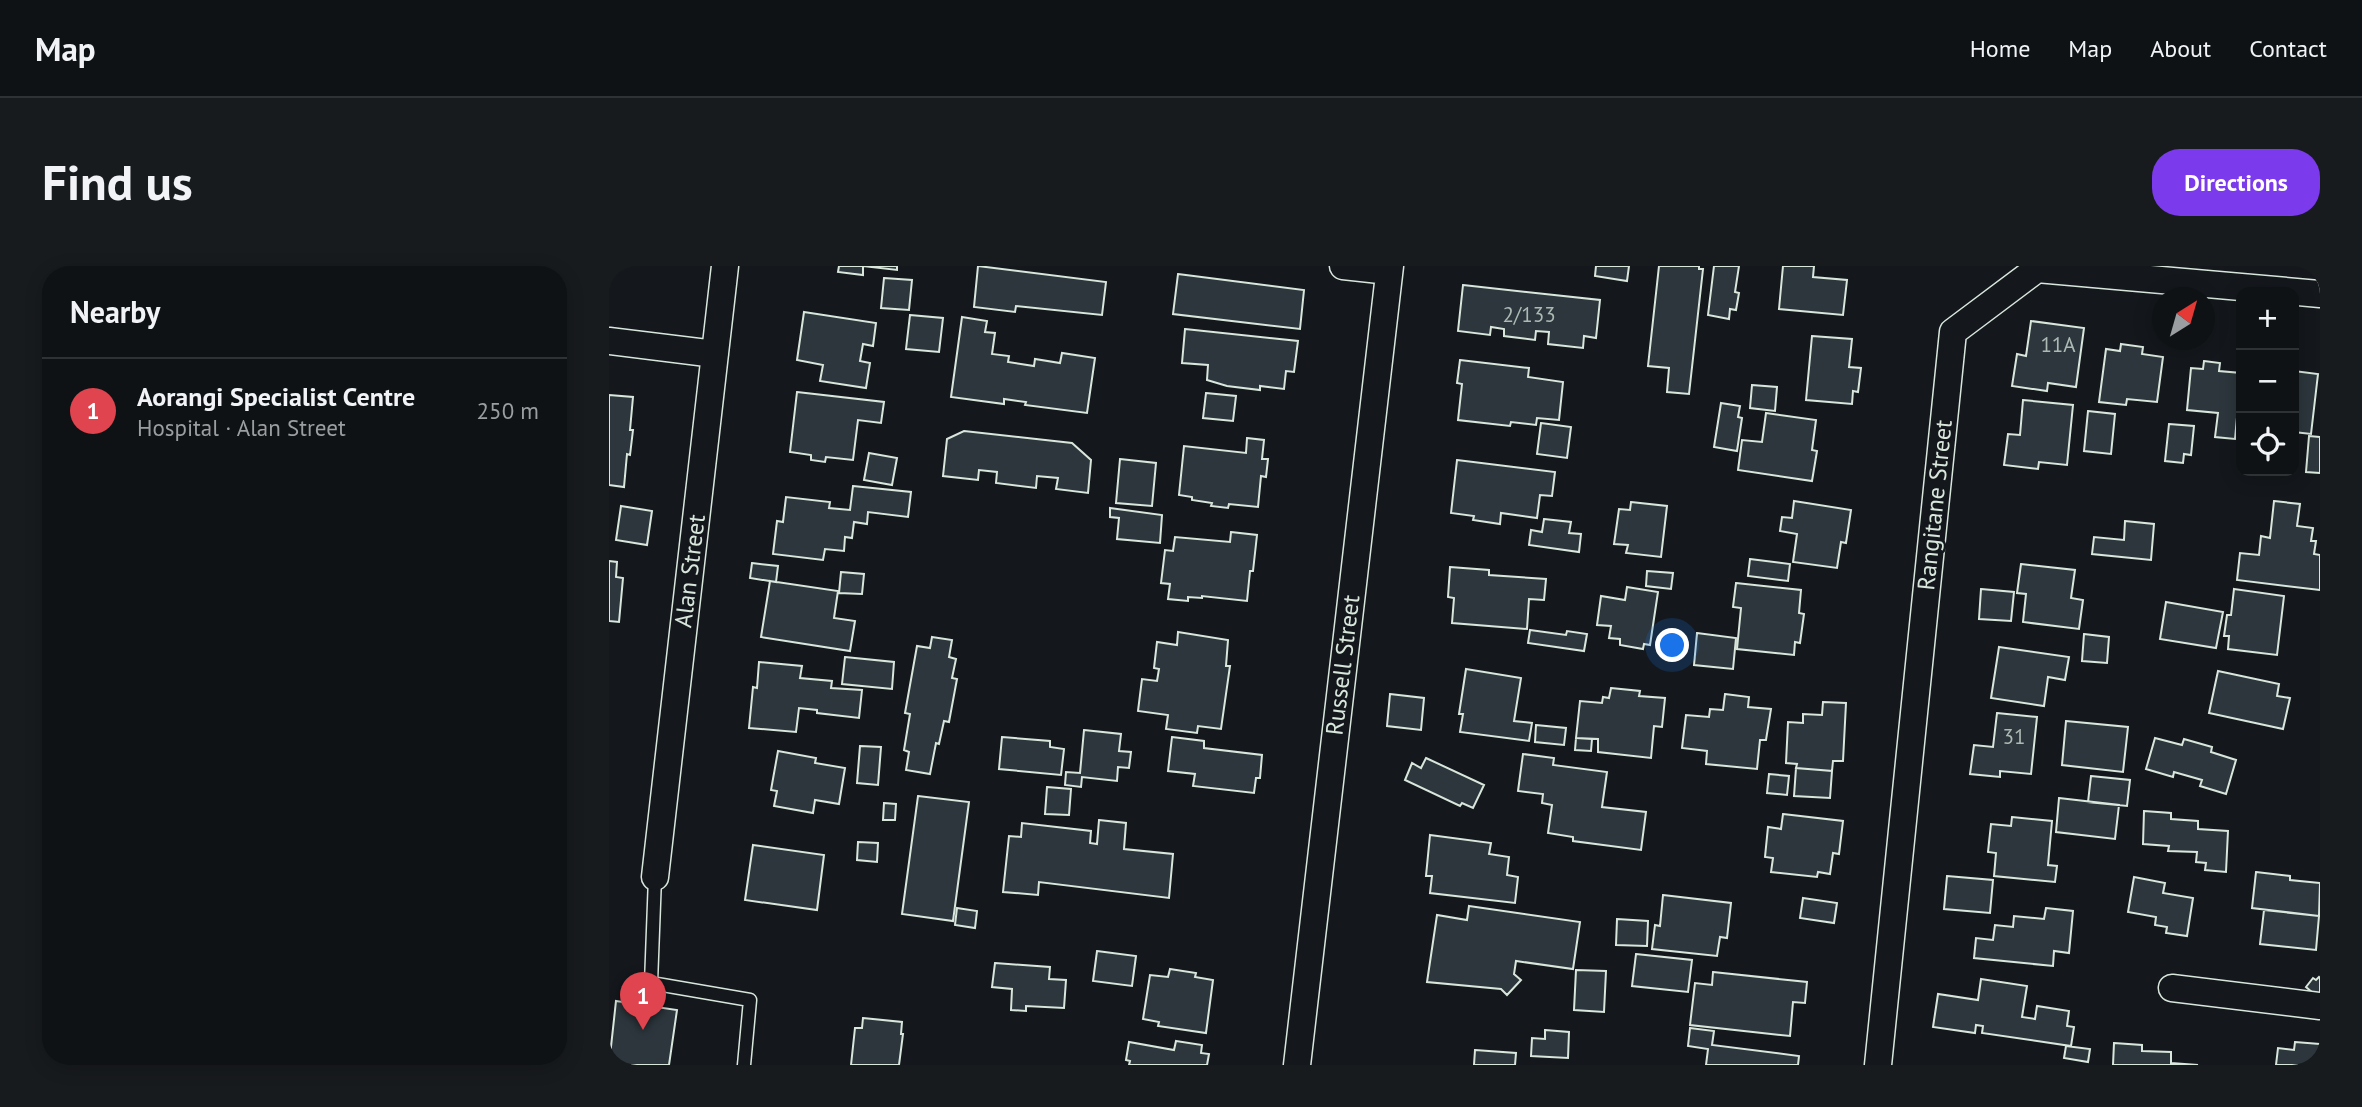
<!DOCTYPE html>
<meta charset="utf-8">
<style>
:root{--surface:#0f1215;--page:#181b1e;--text:#f1f3f6;--muted:#9b9ea0;--line:#2f3234;--accent:#7c3aed}
body{margin:0;font-family:"PT Sans",sans-serif;background:var(--page);color:var(--text)}
.controls{position:absolute;right:21px;top:21px;display:grid;overflow:hidden;border-radius:14px;box-shadow:0 4px 18px #0003}
.controls button{width:63px;height:63px;display:grid;place-items:center;padding:0;border:0;border-bottom:2px solid var(--line);background:var(--surface);color:var(--text);font:35px sans-serif}
.compass{position:absolute;left:1543px;top:21px;width:63px;height:63px;border-radius:50%;background:var(--surface);box-shadow:0 4px 18px #0003;rotate:37deg}
.you{position:absolute;left:1064px;top:380px;width:24px;height:24px;margin:-18px;border:5px solid #fff;border-radius:50%;background:#1a73e8;box-shadow:0 0 0 10px #1a73e833}
.badge{display:grid;place-items:center;width:46px;height:46px;border-radius:50%;background:var(--accent);color:#fff;font-size:23px;font-weight:700}
.pin{position:absolute;translate:-50% -58px;filter:drop-shadow(0 2px 4px #0008)}
.pin::after{content:'';position:absolute;top:37px;width:24px;height:21px;background:inherit;clip-path:polygon(0 0,100% 0,50% 100%)}
.list{margin:0;padding:0;list-style:none}
h2{display:flex;justify-content:space-between;align-items:center;height:91px;margin:0;padding:0 28px;font-size:30px}
h2 small{font-size:23px;font-weight:400;color:var(--muted)}
.list li{display:grid;grid-template-columns:46px 1fr auto;gap:21px;align-items:center;box-sizing:border-box;height:105px;padding:0 28px;border-top:2px solid var(--line)}
.list b{display:block;font-size:26px;white-space:nowrap}
.list p{margin:0;font-size:23px;white-space:nowrap;color:var(--muted)}
.list em{font-size:23px;font-style:normal;color:var(--muted)}
.icon{flex:none;width:38px;height:38px;fill:none;stroke:currentColor;stroke-width:2;stroke-linecap:round;stroke-linejoin:round}
.map{position:relative;flex:none;width:1711px;height:799px;overflow:hidden;border-radius:28px}
header{display:flex;align-items:center;gap:42px;box-sizing:border-box;height:98px;padding:0 35px;background:var(--surface);border-bottom:2px solid var(--line)}
header strong{font-size:33px}
nav{display:flex;gap:38px;margin-inline-start:auto;font-size:24px}
.intro{display:flex;align-items:center;justify-content:space-between;box-sizing:border-box;height:168px;padding:0 42px}
h1{margin:0;font-size:49px}
.button{padding:18px 32px;border-radius:28px;background:var(--accent);color:#fff;font-size:24px;font-weight:700}
main{display:flex;gap:42px;padding:0 42px}
aside{flex:1;background:var(--surface);border-radius:28px;box-shadow:0 4px 18px #0003}
.map>svg:first-child{display:block}
.building{fill:#2c363c;stroke:#d8e6dc;stroke-width:2}
.lines{fill:none;stroke-linecap:round;stroke-linejoin:round}
.service-casing{stroke:#d8e6dc;stroke-width:15}
.minor-casing{stroke:#d8e6dc;stroke-width:29}
.service{stroke:#14181c;stroke-width:12}
.minor{stroke:#14181c;stroke-width:26}
.labels{text-anchor:middle;stroke-width:5;stroke-linejoin:round;paint-order:stroke}
.number-label{font-size:21px;fill:#adbab4}
.street-label{font-size:24px;fill:#d8e6dc;stroke:#14181c}
</style>
<header>
<strong>Map</strong>
<nav><a>Home</a><a>Map</a><a>About</a><a>Contact</a></nav>
</header>
<div class="intro"><h1>Find us</h1><a class="button">Directions</a></div>
<main>
<aside>
<h2>Nearby<small></small></h2>
<ul class="list">
<li><span class="badge" style="background:#e0444e">1</span><div><b>Aorangi Specialist Centre</b><p>Hospital · Alan Street</p></div><em>250 m</em></li>
</ul>
</aside>
<div class="map">
<svg width="1711" height="799" viewBox="0 0 1711 799">
<rect width="100%" height="100%" fill="#14181c"/>
<path class="building" d="M 230,0 L 288,0 L 288,4 L 254,0 L 254,9 L 229,6 Z
M 369,0 L 497,16 L 493,49 L 407,40 L 406,46 L 365,41 Z
M 987,0 L 1020,0 L 1018,15 L 986,10 Z
M 1050,0 L 1090,0 L 1090,3 L 1094,3 L 1080,128 L 1058,126 L 1060,102 L 1039,100 Z
M 1105,0 L 1130,0 L 1126,26 L 1130,27 L 1127,44 L 1121,43 L 1120,53 L 1099,49 Z
M 1174,0 L 1205,0 L 1204,11 L 1238,14 L 1234,49 L 1170,43 Z
M 569,8 L 695,24 L 691,63 L 564,48 Z
M 275,12 L 303,14 L 300,44 L 272,42 Z
M 854,19 L 991,34 L 987,72 L 975,70 L 974,82 L 939,78 L 940,66 L 927,65 L 926,74 L 895,70 L 895,63 L 882,61 L 881,69 L 849,65 Z
M 195,46 L 267,57 L 264,80 L 254,78 L 251,95 L 261,97 L 257,122 L 211,115 L 214,99 L 188,94 Z
M 301,49 L 334,52 L 330,86 L 297,83 Z
M 353,51 L 378,55 L 376,66 L 386,67 L 383,88 L 400,90 L 399,96 L 425,100 L 426,93 L 451,97 L 453,87 L 486,92 L 478,147 L 416,139 L 417,136 L 395,133 L 395,138 L 342,131 Z
M 1422,55 L 1475,62 L 1467,121 L 1439,117 L 1438,125 L 1403,120 L 1408,88 L 1417,90 Z
M 576,63 L 689,75 L 685,106 L 677,105 L 675,123 L 651,120 L 651,124 L 618,120 L 598,114 L 599,99 L 573,97 Z
M 1203,70 L 1243,73 L 1240,101 L 1252,102 L 1249,126 L 1244,125 L 1243,138 L 1197,134 Z
M 1512,78 L 1534,81 L 1533,88 L 1554,91 L 1548,136 L 1518,133 L 1517,139 L 1490,136 L 1497,83 L 1511,85 Z
M 851,94 L 920,102 L 919,111 L 954,116 L 950,154 L 928,152 L 927,159 L 902,156 L 901,160 L 849,154 L 853,118 L 848,117 Z
M 1595,95 L 1611,97 L 1610,105 L 1632,107 L 1626,173 L 1606,171 L 1609,147 L 1578,144 L 1582,102 L 1594,103 Z
M 1685,105 L 1709,108 L 1702,168 L 1685,166 Z
M 1143,119 L 1168,121 L 1166,145 L 1141,142 Z
M 188,126 L 275,136 L 272,157 L 249,154 L 244,194 L 217,191 L 216,196 L 202,194 L 202,189 L 181,186 Z
M 597,127 L 627,130 L 624,155 L 594,152 Z
M 0,129 L 24,131 L 21,164 L 24,164 L 21,189 L 18,188 L 15,221 L 0,219 Z
M 1414,134 L 1464,139 L 1458,199 L 1430,196 L 1429,203 L 1395,199 L 1399,168 L 1411,169 Z
M 1112,137 L 1131,140 L 1129,151 L 1133,152 L 1128,185 L 1105,181 Z
M 1479,145 L 1506,148 L 1502,188 L 1475,185 Z
M 1157,147 L 1207,154 L 1203,184 L 1208,185 L 1203,215 L 1129,204 L 1133,174 L 1153,176 Z
M 932,157 L 962,161 L 958,192 L 928,188 Z
M 1560,158 L 1585,160 L 1582,189 L 1575,188 L 1574,197 L 1556,195 Z
M 355,165 L 463,177 L 482,194 L 479,227 L 447,223 L 449,212 L 428,210 L 427,222 L 387,217 L 388,206 L 370,204 L 369,214 L 334,210 L 338,173 Z
M 1700,170 L 1711,171 L 1711,207 L 1697,206 Z
M 638,172 L 655,174 L 653,193 L 659,193 L 657,211 L 652,210 L 649,241 L 620,238 L 619,242 L 602,240 L 603,237 L 583,234 L 583,231 L 570,229 L 575,180 L 637,187 Z
M 260,187 L 288,192 L 283,219 L 255,214 Z
M 511,193 L 547,197 L 543,240 L 507,237 Z
M 848,194 L 946,206 L 943,230 L 931,229 L 928,252 L 892,247 L 891,258 L 864,254 L 865,250 L 842,247 Z
M 244,220 L 302,226 L 299,251 L 259,246 L 258,258 L 245,256 L 243,272 L 236,271 L 235,285 L 216,283 L 214,294 L 164,288 L 168,255 L 174,256 L 177,231 L 221,236 L 220,242 L 241,244 Z
M 1185,235 L 1242,244 L 1237,277 L 1232,276 L 1228,302 L 1184,296 L 1188,268 L 1171,265 L 1173,251 L 1183,252 Z
M 1665,235 L 1691,238 L 1688,260 L 1704,262 L 1702,275 L 1707,275 L 1705,288 L 1711,289 L 1711,324 L 1628,314 L 1631,287 L 1650,289 L 1652,270 L 1661,272 Z
M 1022,236 L 1058,240 L 1052,291 L 1017,287 L 1019,279 L 1005,278 L 1010,243 L 1021,244 Z
M 12,240 L 43,245 L 38,279 L 7,274 Z
M 501,242 L 553,249 L 551,277 L 508,273 L 510,252 L 501,251 Z
M 935,253 L 962,256 L 960,267 L 972,268 L 970,286 L 920,279 L 922,264 L 933,266 Z
M 1516,255 L 1545,258 L 1542,294 L 1483,288 L 1485,271 L 1515,274 Z
M 622,266 L 648,269 L 644,305 L 641,305 L 638,335 L 593,330 L 593,332 L 579,331 L 579,335 L 559,333 L 561,318 L 552,317 L 556,284 L 564,285 L 566,271 L 621,276 Z
M 1141,293 L 1181,298 L 1179,315 L 1139,310 Z
M 0,295 L 8,296 L 7,311 L 14,312 L 10,356 L 0,355 Z
M 143,297 L 169,300 L 167,316 L 141,312 Z
M 1412,298 L 1466,304 L 1462,332 L 1474,334 L 1470,363 L 1414,356 L 1417,328 L 1408,327 Z
M 841,301 L 880,304 L 880,309 L 937,313 L 935,334 L 920,333 L 918,363 L 843,357 L 845,332 L 839,331 Z
M 1038,305 L 1064,307 L 1062,323 L 1037,320 Z
M 232,306 L 255,308 L 253,328 L 230,327 Z
M 161,315 L 229,325 L 225,352 L 246,355 L 241,385 L 152,371 Z
M 1127,317 L 1192,324 L 1190,347 L 1195,348 L 1191,377 L 1186,376 L 1185,389 L 1128,383 L 1132,342 L 1124,341 Z
M 1018,321 L 1049,326 L 1041,379 L 1035,378 L 1034,383 L 1011,379 L 1011,373 L 1000,372 L 1002,360 L 988,359 L 992,330 L 1016,334 Z
M 1372,323 L 1405,326 L 1402,355 L 1370,353 Z
M 1625,323 L 1675,330 L 1668,389 L 1619,383 L 1620,370 L 1615,370 L 1618,349 L 1622,349 Z
M 1557,336 L 1614,346 L 1607,382 L 1551,373 Z
M 921,364 L 957,369 L 958,365 L 978,368 L 975,385 L 919,377 Z
M 569,366 L 619,374 L 617,400 L 621,400 L 612,463 L 589,460 L 588,467 L 557,463 L 559,449 L 529,445 L 533,413 L 548,415 L 550,403 L 545,402 L 548,376 L 568,379 Z
M 1088,367 L 1127,372 L 1124,403 L 1085,399 Z
M 1475,368 L 1500,371 L 1498,397 L 1473,395 Z
M 323,371 L 343,374 L 340,391 L 347,393 L 343,412 L 348,413 L 340,456 L 335,455 L 330,478 L 327,477 L 321,508 L 297,504 L 300,486 L 295,484 L 301,448 L 296,447 L 308,380 L 321,382 Z
M 1390,381 L 1460,391 L 1456,414 L 1439,411 L 1435,440 L 1382,432 Z
M 236,391 L 285,396 L 283,423 L 233,418 Z
M 150,396 L 193,400 L 191,412 L 223,415 L 222,422 L 253,424 L 250,452 L 208,447 L 208,444 L 190,442 L 187,466 L 140,462 L 144,421 L 148,422 Z
M 857,403 L 912,412 L 905,455 L 923,457 L 920,475 L 851,466 L 854,448 L 850,448 Z
M 1609,405 L 1670,418 L 1668,430 L 1681,432 L 1674,463 L 1600,447 Z
M 1002,422 L 1031,425 L 1030,430 L 1056,432 L 1053,461 L 1045,460 L 1042,492 L 989,486 L 989,473 L 967,472 L 971,435 L 993,437 L 994,431 L 1000,432 Z
M 781,428 L 815,432 L 812,464 L 778,460 Z
M 1116,428 L 1140,431 L 1139,441 L 1162,443 L 1157,474 L 1151,474 L 1148,503 L 1097,498 L 1098,485 L 1073,482 L 1077,449 L 1100,451 L 1101,443 L 1114,444 Z
M 1214,436 L 1237,437 L 1234,495 L 1224,495 L 1223,505 L 1187,502 L 1188,498 L 1177,497 L 1179,456 L 1194,457 L 1194,448 L 1213,449 Z
M 1388,447 L 1428,451 L 1422,508 L 1391,505 L 1391,511 L 1361,508 L 1365,479 L 1384,481 Z
M 1457,455 L 1519,461 L 1514,506 L 1453,499 Z
M 927,459 L 957,462 L 955,479 L 926,476 Z
M 475,464 L 512,468 L 510,485 L 522,486 L 520,502 L 509,501 L 508,515 L 473,511 L 472,521 L 456,519 L 457,506 L 471,507 Z
M 393,471 L 441,475 L 441,481 L 455,483 L 452,509 L 390,503 Z
M 563,471 L 595,475 L 595,482 L 653,489 L 651,512 L 647,512 L 645,527 L 584,520 L 586,508 L 559,505 Z
M 967,472 L 983,473 L 982,485 L 966,484 Z
M 1546,472 L 1573,479 L 1575,473 L 1603,481 L 1602,486 L 1627,494 L 1617,528 L 1591,520 L 1593,514 L 1565,506 L 1564,511 L 1537,503 Z
M 251,480 L 272,481 L 269,519 L 248,517 Z
M 169,485 L 207,492 L 206,497 L 236,502 L 230,538 L 206,534 L 204,547 L 165,540 L 168,525 L 162,524 Z
M 914,488 L 945,492 L 944,499 L 998,506 L 993,541 L 1037,546 L 1032,584 L 964,575 L 964,571 L 939,567 L 943,539 L 933,537 L 934,528 L 909,525 Z
M 817,492 L 875,519 L 864,542 L 853,537 L 851,540 L 796,514 L 803,497 L 812,502 Z
M 1187,502 L 1223,505 L 1221,532 L 1185,530 Z
M 1160,508 L 1180,510 L 1178,529 L 1158,527 Z
M 1482,510 L 1521,514 L 1518,540 L 1479,536 Z
M 438,521 L 462,523 L 460,549 L 436,548 Z
M 309,530 L 360,536 L 344,655 L 293,648 Z
M 1450,532 L 1510,539 L 1506,573 L 1447,566 Z
M 275,537 L 287,538 L 286,554 L 274,554 Z
M 1535,545 L 1562,547 L 1562,553 L 1589,555 L 1589,563 L 1619,565 L 1617,606 L 1596,604 L 1597,597 L 1587,596 L 1588,586 L 1559,585 L 1560,580 L 1534,578 Z
M 1174,548 L 1234,555 L 1230,588 L 1224,587 L 1221,608 L 1209,606 L 1208,611 L 1162,606 L 1164,592 L 1156,591 L 1159,561 L 1172,563 Z
M 1403,551 L 1443,555 L 1439,599 L 1448,600 L 1446,616 L 1385,610 L 1387,587 L 1379,586 L 1382,558 L 1402,560 Z
M 490,554 L 517,557 L 515,583 L 564,588 L 560,632 L 430,616 L 429,629 L 394,626 L 400,570 L 412,571 L 413,557 L 482,565 L 481,577 L 488,578 Z
M 821,569 L 882,577 L 880,588 L 900,591 L 898,609 L 909,611 L 906,637 L 821,627 L 823,610 L 817,610 Z
M 249,576 L 269,577 L 268,596 L 248,594 Z
M 144,579 L 215,589 L 208,644 L 136,634 Z
M 1647,606 L 1681,610 L 1681,614 L 1711,617 L 1710,650 L 1643,642 Z
M 1338,610 L 1384,614 L 1381,647 L 1335,643 Z
M 1525,611 L 1556,617 L 1554,627 L 1584,632 L 1578,670 L 1557,667 L 1558,661 L 1546,659 L 1547,651 L 1519,646 Z
M 1054,629 L 1122,637 L 1118,672 L 1111,671 L 1108,690 L 1043,683 L 1046,659 L 1051,660 Z
M 1194,632 L 1228,637 L 1225,657 L 1191,652 Z
M 860,640 L 971,656 L 964,703 L 907,695 L 905,708 L 912,714 L 898,729 L 892,723 L 818,716 L 828,649 L 858,654 Z
M 348,642 L 368,645 L 366,662 L 346,659 Z
M 1437,642 L 1464,645 L 1460,687 L 1445,685 L 1444,700 L 1365,692 L 1367,672 L 1384,674 L 1386,659 L 1404,661 L 1405,650 L 1435,653 Z
M 1655,644 L 1710,650 L 1707,684 L 1651,678 Z
M 1008,653 L 1039,655 L 1038,680 L 1007,679 Z
M 488,685 L 527,690 L 523,720 L 484,715 Z
M 1027,688 L 1083,694 L 1079,726 L 1023,720 Z
M 386,697 L 441,701 L 440,713 L 457,714 L 455,742 L 417,740 L 417,745 L 402,744 L 403,723 L 383,721 Z
M 561,703 L 587,707 L 586,711 L 604,714 L 597,767 L 549,760 L 550,756 L 534,753 L 541,709 L 559,711 Z
M 967,704 L 997,705 L 995,746 L 965,744 Z
M 1104,706 L 1198,716 L 1196,737 L 1184,736 L 1181,770 L 1081,759 L 1086,717 L 1103,719 Z
M 1710,711 L 1711,712 L 1711,733 L 1697,721 L 1704,712 L 1707,714 Z
M 1372,713 L 1418,720 L 1413,751 L 1426,753 L 1428,740 L 1460,745 L 1458,760 L 1465,761 L 1462,780 L 1373,767 L 1374,760 L 1367,759 L 1366,767 L 1324,761 L 1329,728 L 1369,734 Z
M 7,735 L 68,744 L 60,799 L 0,799 Z
M 254,752 L 293,756 L 292,768 L 294,768 L 290,799 L 242,799 L 246,762 L 253,762 Z
M 1081,762 L 1105,765 L 1103,779 L 1190,790 L 1189,799 L 1097,799 L 1099,783 L 1079,780 Z
M 936,764 L 960,766 L 959,792 L 922,790 L 923,772 L 936,773 Z
M 567,775 L 593,779 L 592,787 L 600,788 L 598,799 L 520,799 L 521,795 L 517,794 L 520,776 L 565,784 Z
M 1686,776 L 1711,778 L 1711,799 L 1667,799 L 1669,782 L 1685,784 Z
M 1505,777 L 1533,779 L 1533,785 L 1562,786 L 1562,797 L 1589,799 L 1504,799 Z
M 1457,780 L 1481,783 L 1479,796 L 1455,792 Z
M 866,784 L 907,787 L 906,799 L 865,799 Z"/>
<g class="lines">
<g class="service-casing">
<path id="service" d="M 46,611 L 42,717 L 141,734 L 135,799"/>
</g>
<g class="minor-casing">
<path id="minor" d="M 734,0 L 780,5
M 0,75 L 106,88
M 46,611 L 116,0
M 1563,722 L 1711,740
M 688,799 L 781,0
M 1269,799 L 1344,66 L 1428,3 L 1711,28"/>
</g>
<use href="#service" class="service"/>
<use href="#minor" class="minor"/>
</g>
<g class="labels">
<g class="number-label">
<text x="920" y="56">2/133</text>
<text x="1449" y="86">11A</text>
<text x="1405" y="478">31</text>
</g>
<g class="street-label">
<text transform="translate(1326 239) rotate(-84)" y="8">Rangitane Street</text>
<text transform="translate(81 305) rotate(-83)" y="8">Alan Street</text>
<text transform="translate(734 399) rotate(-83)" y="8">Russell Street</text>
</g>
</g>
</svg>
<div class="controls">
<button>+</button>
<button>−</button>
<button><svg class="icon" aria-label="locate" viewBox="0 0 24 24"><circle cx="12" cy="12" r="6"/><path d="M12 2v4M12 18v4M2 12h4M18 12h4"/></svg></button>
</div>
<svg class="compass" viewBox="-18 -18 36 36"><path d="M0-13l5 13h-10z" fill="#e53935"/><path d="M0 13l5-13h-10z" fill="#9b9ea0"/></svg>
<div class="you"></div>
<div class="pin badge" style="left:34px;top:764px;background:#e0444e">1</div>
</div>
</main>
